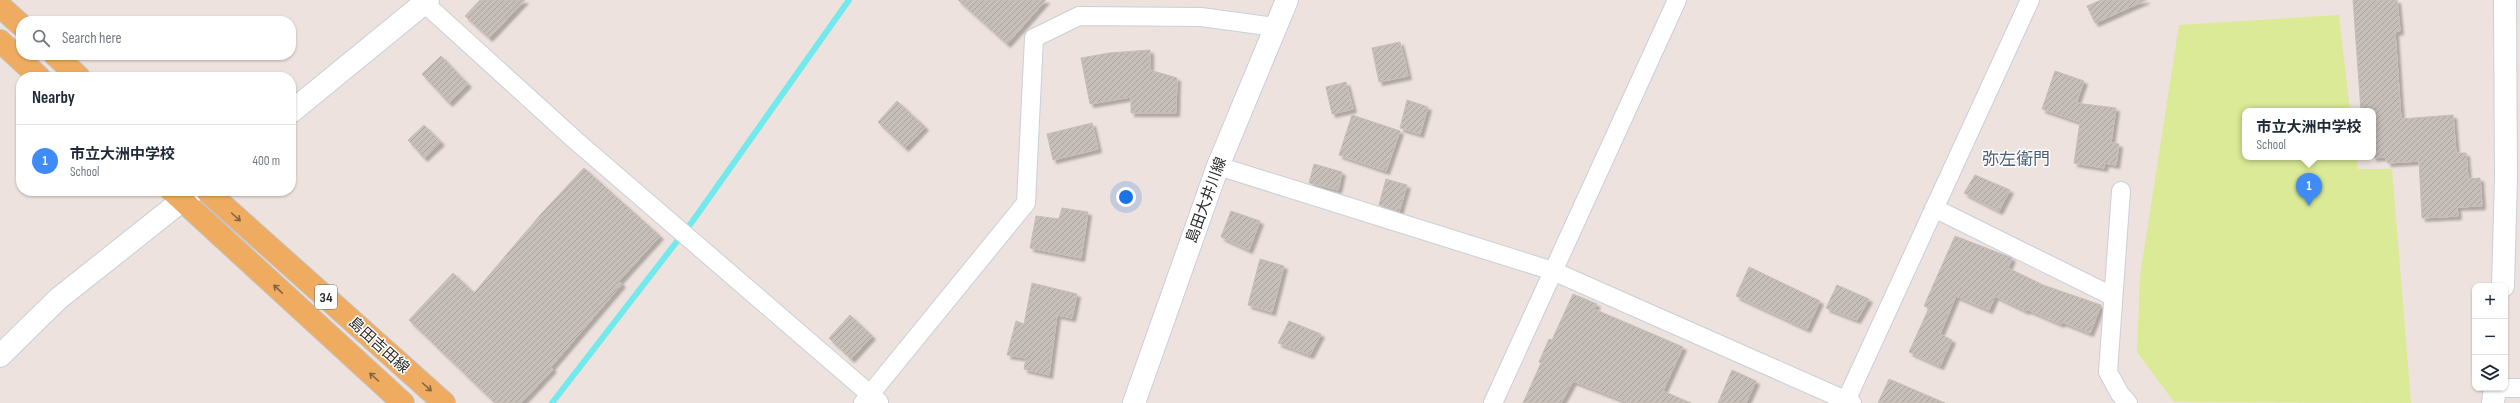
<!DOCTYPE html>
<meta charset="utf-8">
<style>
:root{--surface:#fff;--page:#f6f6f7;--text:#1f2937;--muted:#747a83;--line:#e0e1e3;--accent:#3f8cf8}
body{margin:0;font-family:"Sofia Sans Condensed","Noto Sans JP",sans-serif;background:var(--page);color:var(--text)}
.controls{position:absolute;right:12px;bottom:12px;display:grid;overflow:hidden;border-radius:8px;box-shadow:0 1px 3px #0004}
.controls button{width:36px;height:36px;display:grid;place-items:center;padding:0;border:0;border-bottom:1px solid var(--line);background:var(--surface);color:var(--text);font:20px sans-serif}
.you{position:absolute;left:1126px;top:197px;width:14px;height:14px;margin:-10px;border:3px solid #fff;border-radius:50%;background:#1a73e8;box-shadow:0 0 0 6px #1a73e833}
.badge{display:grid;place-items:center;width:26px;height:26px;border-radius:50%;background:var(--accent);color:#fff;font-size:13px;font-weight:700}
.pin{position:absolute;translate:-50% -33px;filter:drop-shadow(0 1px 2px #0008)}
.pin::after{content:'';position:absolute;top:21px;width:14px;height:12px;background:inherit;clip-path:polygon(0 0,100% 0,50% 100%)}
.popup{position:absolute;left:2242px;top:108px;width:134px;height:52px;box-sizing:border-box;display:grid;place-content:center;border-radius:8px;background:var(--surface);filter:drop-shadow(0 1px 3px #0005);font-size:13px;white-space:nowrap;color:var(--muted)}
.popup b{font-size:15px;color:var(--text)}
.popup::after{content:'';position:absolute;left:50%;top:100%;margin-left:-8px;border:8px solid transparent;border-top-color:var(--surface)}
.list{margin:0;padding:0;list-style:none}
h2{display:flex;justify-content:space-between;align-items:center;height:52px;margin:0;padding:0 16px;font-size:17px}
h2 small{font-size:13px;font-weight:400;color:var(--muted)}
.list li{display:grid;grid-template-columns:26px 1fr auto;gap:12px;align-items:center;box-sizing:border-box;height:72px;padding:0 16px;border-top:1px solid var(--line)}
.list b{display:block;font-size:15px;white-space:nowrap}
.list p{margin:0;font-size:13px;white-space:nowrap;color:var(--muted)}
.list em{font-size:13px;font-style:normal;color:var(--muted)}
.icon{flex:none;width:22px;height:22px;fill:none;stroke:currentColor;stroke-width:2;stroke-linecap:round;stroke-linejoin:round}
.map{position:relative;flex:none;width:2520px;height:403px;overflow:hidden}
.search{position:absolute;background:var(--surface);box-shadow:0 1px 3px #0004;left:16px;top:16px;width:280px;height:44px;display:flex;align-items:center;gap:10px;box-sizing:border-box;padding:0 14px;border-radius:16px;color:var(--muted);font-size:15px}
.panel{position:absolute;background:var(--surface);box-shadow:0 1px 3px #0004;left:16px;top:72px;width:280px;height:124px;border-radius:16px}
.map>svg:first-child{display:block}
.pitch{fill:#daea96}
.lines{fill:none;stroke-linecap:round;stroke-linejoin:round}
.stream{stroke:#71e9ed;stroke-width:6}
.building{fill:url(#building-hatch);stroke:#c8beb7;filter:url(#shadow)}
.street-casing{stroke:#c8d0d8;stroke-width:20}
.secondary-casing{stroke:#c8d0d8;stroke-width:24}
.primary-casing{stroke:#c4c4c4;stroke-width:24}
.street{stroke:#fff;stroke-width:18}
.secondary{stroke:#fff;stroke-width:22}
.primary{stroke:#efac60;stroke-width:22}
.oneway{stroke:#836543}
.labels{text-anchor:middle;stroke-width:3;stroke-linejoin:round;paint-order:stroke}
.shield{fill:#fff;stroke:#6b6b6b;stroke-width:1}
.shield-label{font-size:14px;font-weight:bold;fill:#2b2b2b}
.street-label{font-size:15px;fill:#2b2b2b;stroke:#fff}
.quarter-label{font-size:17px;fill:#4b5f7b;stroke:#fff}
</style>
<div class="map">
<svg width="2520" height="403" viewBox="0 0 2520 403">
<defs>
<pattern id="building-hatch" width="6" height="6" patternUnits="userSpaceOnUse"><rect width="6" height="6" fill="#c5beb9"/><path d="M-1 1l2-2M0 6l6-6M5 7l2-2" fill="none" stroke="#a9a39f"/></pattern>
<filter id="shadow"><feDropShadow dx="3.5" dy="3.5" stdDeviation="1" flood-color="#0004"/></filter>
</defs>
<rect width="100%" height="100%" fill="#ede2dd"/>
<path class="pitch" d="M 2339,15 L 2350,111 L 2245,111 L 2245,157 L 2356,157 L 2358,169 L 2392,169 L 2411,403 L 2174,402 L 2137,352 L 2140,276 L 2179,25 Z"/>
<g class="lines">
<path class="stream" d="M 552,403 L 692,222 L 849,0"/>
</g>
<path class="building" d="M 480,0 L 525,0 L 489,38 L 465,16 Z
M 958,0 L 1046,0 L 1007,44 Z
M 2101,0 L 2146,0 L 2095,23 L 2087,6 Z
M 2353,0 L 2397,0 L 2400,31 L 2395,32 L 2401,119 L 2453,115 L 2456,153 L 2466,153 L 2468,179 L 2480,178 L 2482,206 L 2457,207 L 2458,216 L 2422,218 L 2419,161 L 2388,163 L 2385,157 L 2373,158 L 2373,111 L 2361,111 Z
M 1400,42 L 1408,76 L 1379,82 L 1372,48 Z
M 1150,50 L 1150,70 L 1177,78 L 1176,113 L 1131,113 L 1131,97 L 1090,104 L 1081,58 L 1109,53 Z
M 441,56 L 468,84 L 449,103 L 422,74 Z
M 2055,71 L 2084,81 L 2076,103 L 2116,108 L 2111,143 L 2119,144 L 2116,165 L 2105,163 L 2104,168 L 2074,163 L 2080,122 L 2042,109 Z
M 1346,82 L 1353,109 L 1332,114 L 1326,87 Z
M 1407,100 L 1428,107 L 1420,134 L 1400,128 Z
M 897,101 L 925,127 L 905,148 L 878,122 Z
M 1352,115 L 1400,131 L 1386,171 L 1339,155 Z
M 1092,123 L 1098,149 L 1053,160 L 1047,134 Z
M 424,125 L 441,142 L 424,158 L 408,140 Z
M 1314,164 L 1342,172 L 1338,190 L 1309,183 Z
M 584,168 L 660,236 L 619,281 L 622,284 L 551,367 L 553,369 L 521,403 L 495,403 L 409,320 L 453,273 L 474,293 L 541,214 Z
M 1975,175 L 2010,190 L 1999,211 L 1964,193 Z
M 1386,179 L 1407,185 L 1399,212 L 1379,205 Z
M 1062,208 L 1088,212 L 1081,258 L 1030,248 L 1036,216 L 1059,219 Z
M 1231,211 L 1260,221 L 1249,250 L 1221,237 Z
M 1955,236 L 2012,258 L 2008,268 L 2043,285 L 2101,305 L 2090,333 L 2062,322 L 2061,324 L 2026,309 L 2026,311 L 1995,296 L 1989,310 L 1956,296 L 1940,334 L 1952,340 L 1940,366 L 1909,352 L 1929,308 L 1924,306 Z
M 1260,259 L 1284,266 L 1272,312 L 1248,305 Z
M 1749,267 L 1820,301 L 1807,329 L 1736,296 Z
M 1032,283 L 1077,294 L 1072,318 L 1057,315 L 1049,375 L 1024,369 L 1026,358 L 1007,355 L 1016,321 L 1024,324 Z
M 1837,285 L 1869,299 L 1857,320 L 1826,308 Z
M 1573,294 L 1597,304 L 1594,309 L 1683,347 L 1663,391 L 1691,403 L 1630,403 L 1573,381 L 1561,403 L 1523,403 L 1541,363 L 1539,362 L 1549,339 L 1552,340 Z
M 850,315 L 872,336 L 851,359 L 829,338 Z
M 1289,321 L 1321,334 L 1310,355 L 1278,343 Z
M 1732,370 L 1756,381 L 1746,403 L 1718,403 Z
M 1889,379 L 1945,403 L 1878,403 Z"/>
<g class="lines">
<g class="street-casing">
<path id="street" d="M 421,0 L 575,140 L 879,402
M 1218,166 L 1553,271 L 1852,403
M 2121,191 L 2108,372 L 2120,394 L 2128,403
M 1934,208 L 2112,296
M 2505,388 L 2520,388
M 863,403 L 1026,203 L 1034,38 L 1079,16 L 1201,17 L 1275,27
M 1493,403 L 1677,0
M 1845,403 L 2030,0"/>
</g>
<g class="secondary-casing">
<path id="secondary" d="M 291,112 L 428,0
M 2503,286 L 2506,178 L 2505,0
M 0,356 L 58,299 L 194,191
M 1134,403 L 1218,166 L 1287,0
M 2493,403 L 2495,388"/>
</g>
<g class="primary-casing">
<path id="primary" d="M 0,6 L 21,25
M 0,41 L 39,77
M 55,55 L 79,77
M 172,191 L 403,403
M 207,191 L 444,403"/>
</g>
<use href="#street" class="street"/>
<use href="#secondary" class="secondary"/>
<use href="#primary" class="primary"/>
</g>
<defs><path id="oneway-shaft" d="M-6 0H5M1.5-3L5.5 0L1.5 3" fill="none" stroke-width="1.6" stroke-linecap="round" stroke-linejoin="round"/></defs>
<g class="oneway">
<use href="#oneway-shaft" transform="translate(236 217) rotate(42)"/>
<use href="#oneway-shaft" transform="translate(278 289) rotate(-137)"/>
<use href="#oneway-shaft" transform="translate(374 377) rotate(-138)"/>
<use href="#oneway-shaft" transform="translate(427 387) rotate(42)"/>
</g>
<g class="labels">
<rect class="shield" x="315" y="285" width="22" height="24" rx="3"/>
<g class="shield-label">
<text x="326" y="302">34</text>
</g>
<g class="street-label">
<text transform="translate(1206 200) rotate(-70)" y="5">島田大井川線</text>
<text transform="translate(379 345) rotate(42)" y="5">島田吉田線</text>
</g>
<g class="quarter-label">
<text x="2016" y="165">弥左衛門</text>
</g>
</g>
</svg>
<div class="controls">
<button>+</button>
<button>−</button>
<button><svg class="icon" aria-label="layers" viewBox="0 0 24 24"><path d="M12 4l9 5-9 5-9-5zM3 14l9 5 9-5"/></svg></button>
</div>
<div class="you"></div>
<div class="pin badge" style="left:2309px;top:206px">1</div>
<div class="popup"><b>市立大洲中学校</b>School</div>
<div class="search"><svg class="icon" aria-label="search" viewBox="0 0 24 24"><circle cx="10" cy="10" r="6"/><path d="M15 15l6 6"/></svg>Search here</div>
<section class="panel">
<h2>Nearby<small></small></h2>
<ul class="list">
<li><span class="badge">1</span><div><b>市立大洲中学校</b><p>School</p></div><em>400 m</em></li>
</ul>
</section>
</div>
